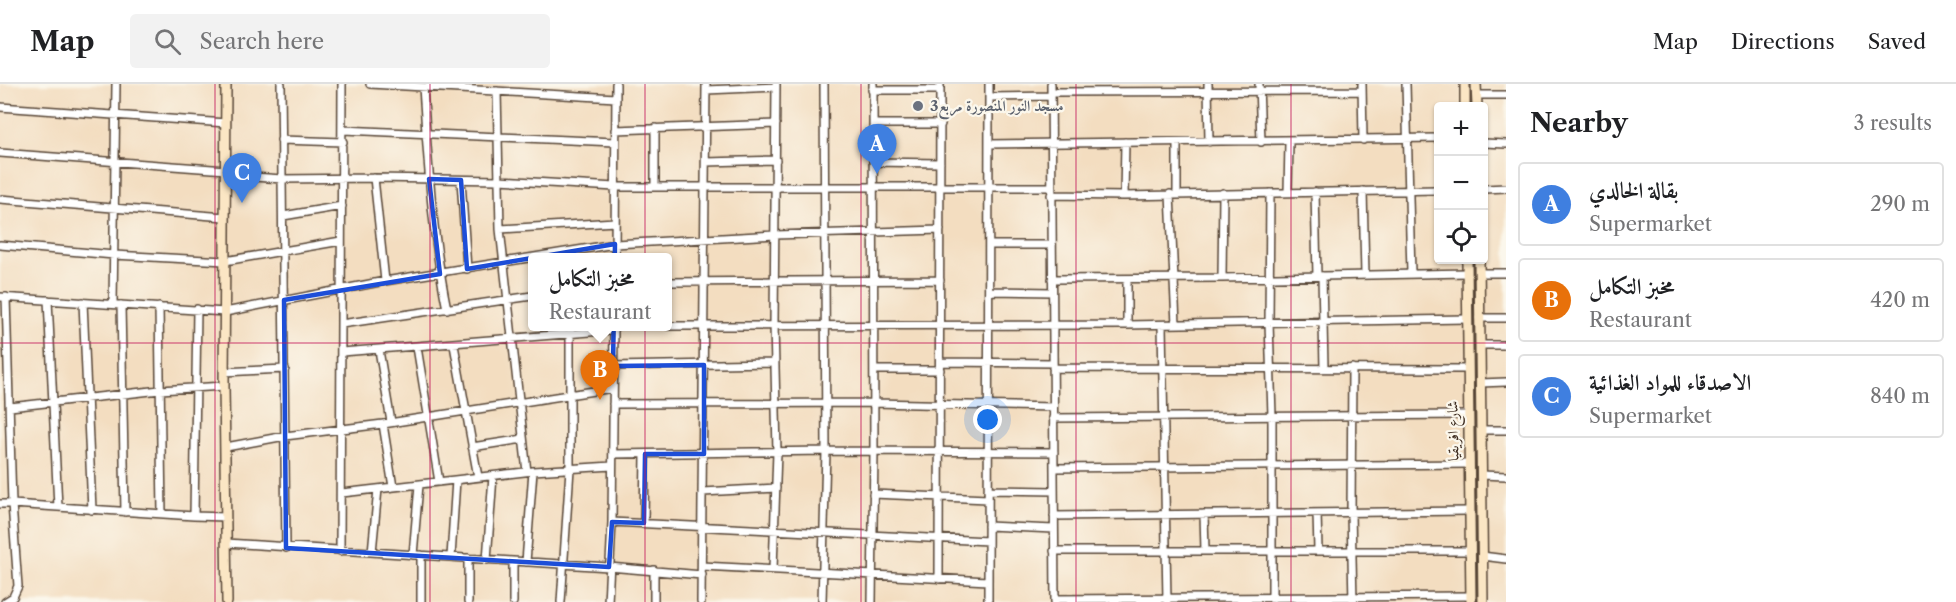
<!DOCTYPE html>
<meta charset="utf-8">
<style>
:root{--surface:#fff;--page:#f2f2f2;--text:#202124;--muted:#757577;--line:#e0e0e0;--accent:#b45309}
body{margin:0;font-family:"Libre Caslon Text",Amiri,serif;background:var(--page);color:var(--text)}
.controls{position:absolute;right:18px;top:18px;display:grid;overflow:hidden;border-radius:6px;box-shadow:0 2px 4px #0004}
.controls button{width:54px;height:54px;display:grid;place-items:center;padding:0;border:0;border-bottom:2px solid var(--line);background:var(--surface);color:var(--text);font:30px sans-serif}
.you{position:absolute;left:988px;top:336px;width:21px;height:21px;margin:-15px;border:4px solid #fff;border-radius:50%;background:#1a73e8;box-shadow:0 0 0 9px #1a73e833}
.badge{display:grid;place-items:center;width:39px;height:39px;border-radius:50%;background:var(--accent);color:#fff;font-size:20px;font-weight:700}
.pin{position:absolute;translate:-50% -50px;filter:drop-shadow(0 2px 3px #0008)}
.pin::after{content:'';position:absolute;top:32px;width:21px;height:18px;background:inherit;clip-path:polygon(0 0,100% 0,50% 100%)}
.popup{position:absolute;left:528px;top:169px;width:144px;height:78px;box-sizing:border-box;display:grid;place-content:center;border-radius:6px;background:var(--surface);filter:drop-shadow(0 2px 4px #0005);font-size:20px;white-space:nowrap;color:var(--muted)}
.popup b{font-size:22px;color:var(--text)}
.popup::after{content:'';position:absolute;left:50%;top:100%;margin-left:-12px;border:12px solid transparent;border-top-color:var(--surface)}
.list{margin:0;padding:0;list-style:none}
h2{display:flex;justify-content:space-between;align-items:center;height:78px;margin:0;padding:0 24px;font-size:26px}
h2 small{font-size:20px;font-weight:400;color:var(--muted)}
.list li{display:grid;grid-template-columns:39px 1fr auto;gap:18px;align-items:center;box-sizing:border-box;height:84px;margin:0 12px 12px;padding:0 12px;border:2px solid var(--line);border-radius:6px}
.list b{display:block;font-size:22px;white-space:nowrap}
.list p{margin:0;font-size:20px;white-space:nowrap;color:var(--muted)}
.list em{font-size:20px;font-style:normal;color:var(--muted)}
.icon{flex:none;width:33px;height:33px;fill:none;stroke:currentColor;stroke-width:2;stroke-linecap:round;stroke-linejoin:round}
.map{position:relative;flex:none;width:1506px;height:518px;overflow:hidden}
header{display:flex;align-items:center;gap:36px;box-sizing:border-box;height:84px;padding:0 30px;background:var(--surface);border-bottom:2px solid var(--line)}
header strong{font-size:28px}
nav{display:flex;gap:33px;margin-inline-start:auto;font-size:21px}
.search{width:420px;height:54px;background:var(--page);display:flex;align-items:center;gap:15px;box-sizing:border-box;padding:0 21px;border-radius:6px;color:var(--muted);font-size:22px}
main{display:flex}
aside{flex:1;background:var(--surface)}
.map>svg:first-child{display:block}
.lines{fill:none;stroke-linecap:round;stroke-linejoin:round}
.street-casing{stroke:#574536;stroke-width:10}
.secondary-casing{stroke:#574536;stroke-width:12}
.street{stroke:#fff;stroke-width:7}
.secondary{stroke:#fbe6c4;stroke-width:9}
.marked{fill:none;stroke:#1d4ed8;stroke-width:4.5;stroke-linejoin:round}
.grid{fill:none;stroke:#c2185b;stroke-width:1.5;stroke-opacity:0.55}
.worship-dot{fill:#6b7280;stroke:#fbf7ec;stroke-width:2}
.labels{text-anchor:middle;stroke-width:4.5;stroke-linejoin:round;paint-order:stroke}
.worship-label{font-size:15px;font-weight:bold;fill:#5b616d;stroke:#fbf7ec;text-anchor:start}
.street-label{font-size:15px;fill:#3b2a1e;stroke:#fbf7ec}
</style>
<header>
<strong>Map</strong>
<div class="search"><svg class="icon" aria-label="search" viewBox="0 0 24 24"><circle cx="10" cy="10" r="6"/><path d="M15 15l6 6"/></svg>Search here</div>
<nav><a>Map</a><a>Directions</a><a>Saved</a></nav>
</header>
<main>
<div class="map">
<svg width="1506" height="518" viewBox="0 0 1506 518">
<rect width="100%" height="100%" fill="#fbf7ec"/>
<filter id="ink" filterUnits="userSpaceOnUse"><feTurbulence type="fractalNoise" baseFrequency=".0167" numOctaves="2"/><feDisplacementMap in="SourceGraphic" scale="12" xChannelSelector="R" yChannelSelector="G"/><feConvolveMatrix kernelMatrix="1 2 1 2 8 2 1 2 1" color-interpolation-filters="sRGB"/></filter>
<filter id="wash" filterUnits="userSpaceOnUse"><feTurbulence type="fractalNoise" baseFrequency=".008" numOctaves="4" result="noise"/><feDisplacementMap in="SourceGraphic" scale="24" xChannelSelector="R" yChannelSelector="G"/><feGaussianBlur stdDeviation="1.35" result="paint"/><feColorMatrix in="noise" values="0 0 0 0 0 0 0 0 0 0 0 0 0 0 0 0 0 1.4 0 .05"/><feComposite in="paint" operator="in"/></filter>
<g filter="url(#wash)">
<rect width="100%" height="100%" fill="#f3ddc0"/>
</g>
<g filter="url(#ink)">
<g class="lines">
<g class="street-casing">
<path id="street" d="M 281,0 L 286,464
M 370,0 L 616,14
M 1051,0 L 1055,518
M 1208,0 L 1209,58
M 1259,0 L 1261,58
M 1362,0 L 1363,56
M 1406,0 L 1411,189
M 423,3 C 428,77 432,152 447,225
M 706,6 L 776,3
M 872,6 L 940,6
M 497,7 L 500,145 L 527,388
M 1051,8 L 1362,7
M 1476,11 L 1506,11
M 989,13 L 1051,12
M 0,23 L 226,39
M 873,40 L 941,40
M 343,46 L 615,58
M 615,46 L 776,40
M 281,56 L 343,58
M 1484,59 L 1506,60
M 989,60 L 1438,54
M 0,69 L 226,86
M 706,78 L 776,76
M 873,78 L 940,79
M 226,91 L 282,95 L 374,94 L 499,96 L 615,103 L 1051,103
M 374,94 L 385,197
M 461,96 L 467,185
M 655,103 L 655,44
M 1484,105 L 1506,104
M 1363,107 L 1365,191
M 1288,108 L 1289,58
M 1315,108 L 1317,192
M 1270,109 L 1269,239 L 1272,332 L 1272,515
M 1170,110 L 1176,240
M 1177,110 L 1177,58
M 1051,111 L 1124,112 L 1438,106
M 1124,112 L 1125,58
M 0,115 L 225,133
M 283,132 L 342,122
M 500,145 L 615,138
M 0,161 L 114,171 L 225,177 L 341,157
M 989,161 L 1052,161
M 615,174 L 616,0
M 1479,189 L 1506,189
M 1322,192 L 1324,284
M 1222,194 L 1223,109
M 1052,195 L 1222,194 L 1467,189
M 668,198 L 940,196
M 989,207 L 1052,208
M 0,213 L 225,228 L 385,197 L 615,160 L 775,151 L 940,146
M 6,213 L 12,420 L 194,432 L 226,433
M 48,216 L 58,423
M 83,218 L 92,426
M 113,220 L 116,0
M 121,221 L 125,428
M 159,223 L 162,430
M 1479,234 L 1506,234
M 341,240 L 532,212
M 1127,241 L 1127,195
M 1162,241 L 1167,517
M 668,242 L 1127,241 L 1467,235
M 454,261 L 478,393
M 1480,261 L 1506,261
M 417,263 L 439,398
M 379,266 L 391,338
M 342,268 L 614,246
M 940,278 L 1053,279
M 613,282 L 775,279
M 1053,284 L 1467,285
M 1352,284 L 1351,429 L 1353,518
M 874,286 L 940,286
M 224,288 L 285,285
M 1480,299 L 1506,298
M 613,320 L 874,319 L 1053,323
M 10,323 L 160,306 L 224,302
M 1053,334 L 1468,331
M 383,340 L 393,403
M 1481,346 L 1506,346
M 226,363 L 285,352 L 383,340 L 613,304
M 472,363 L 523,355
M 613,370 L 826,367 L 1054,368
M 1054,384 L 1469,380
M 1481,391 L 1506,392
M 988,406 L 1054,407
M 703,408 L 776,404
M 342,409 L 533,387 L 612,382
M 873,410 L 988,415
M 0,420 L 12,420 L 18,502 L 13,513 L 5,518
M 1317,429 L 1318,466
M 1204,430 L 1205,467
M 194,432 L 197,225
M 1054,432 L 1469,427
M 612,438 L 988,457
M 644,439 L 645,370
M 988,442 L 1054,445
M 226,459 L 609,483 L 702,491
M 340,467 L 342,0
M 1054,467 L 1470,467
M 372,468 L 378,405
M 413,471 L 419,401
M 421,471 L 421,518
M 1482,472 L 1506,475
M 451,473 L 456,396
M 487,476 L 493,392
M 526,478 L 533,387
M 702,482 L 988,497
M 773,485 L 777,368 L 774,241 L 776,0
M 654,486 L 654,518
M 939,495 L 940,0
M 1055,515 L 1471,512
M 468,518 L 468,474
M 513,518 L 513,477
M 561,518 L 570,385 L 570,242
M 608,518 L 612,438 L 614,242
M 701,518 L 706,0
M 822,518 L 826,367 L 824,0
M 872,518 L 874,367 L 873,0
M 988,518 L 989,0"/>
</g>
<g class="secondary-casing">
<path id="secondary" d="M 226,0 L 224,302 L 227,518
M 1465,0 L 1465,22
M 1476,0 L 1477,22
M 1467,176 L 1471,518
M 1479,176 L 1483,518"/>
</g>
<use href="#street" class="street"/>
<use href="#secondary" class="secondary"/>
</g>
</g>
<path class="marked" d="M 429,95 L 461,96 L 467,185 L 615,160 L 613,282 L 704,281 L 704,370 L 645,370 L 644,439 L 612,438 L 609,483 L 286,464 L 284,216 L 440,190 Z"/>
<path class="grid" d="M 215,0 L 215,518M 430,0 L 430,518M 645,0 L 645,518M 861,0 L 861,518M 1076,0 L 1076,518M 1291,0 L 1291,518M 0,259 L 1506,259"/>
<circle class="worship-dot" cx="918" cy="22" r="6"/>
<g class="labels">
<g class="worship-label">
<text x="930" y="27">مسجد النور المنصورة مربع3</text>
</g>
<g class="street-label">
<text transform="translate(1453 347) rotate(-91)" y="5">شارع افريقيا</text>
</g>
</g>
</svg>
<div class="controls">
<button>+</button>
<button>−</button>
<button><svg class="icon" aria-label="locate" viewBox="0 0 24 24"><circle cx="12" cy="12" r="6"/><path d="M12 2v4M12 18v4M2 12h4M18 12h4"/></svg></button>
</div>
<div class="you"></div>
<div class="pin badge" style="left:877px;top:90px;background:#3f7fe0">A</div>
<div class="pin badge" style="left:600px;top:316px;background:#e8710a">B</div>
<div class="popup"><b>مخبز التكامل</b>Restaurant</div>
<div class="pin badge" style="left:242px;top:119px;background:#3f7fe0">C</div>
</div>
<aside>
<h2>Nearby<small>3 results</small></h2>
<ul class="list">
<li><span class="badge" style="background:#3f7fe0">A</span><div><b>بقالة الخالدي</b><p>Supermarket</p></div><em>290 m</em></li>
<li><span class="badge" style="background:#e8710a">B</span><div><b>مخبز التكامل</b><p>Restaurant</p></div><em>420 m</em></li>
<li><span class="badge" style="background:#3f7fe0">C</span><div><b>الاصدقاء للمواد الغذائية</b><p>Supermarket</p></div><em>840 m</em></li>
</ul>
</aside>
</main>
